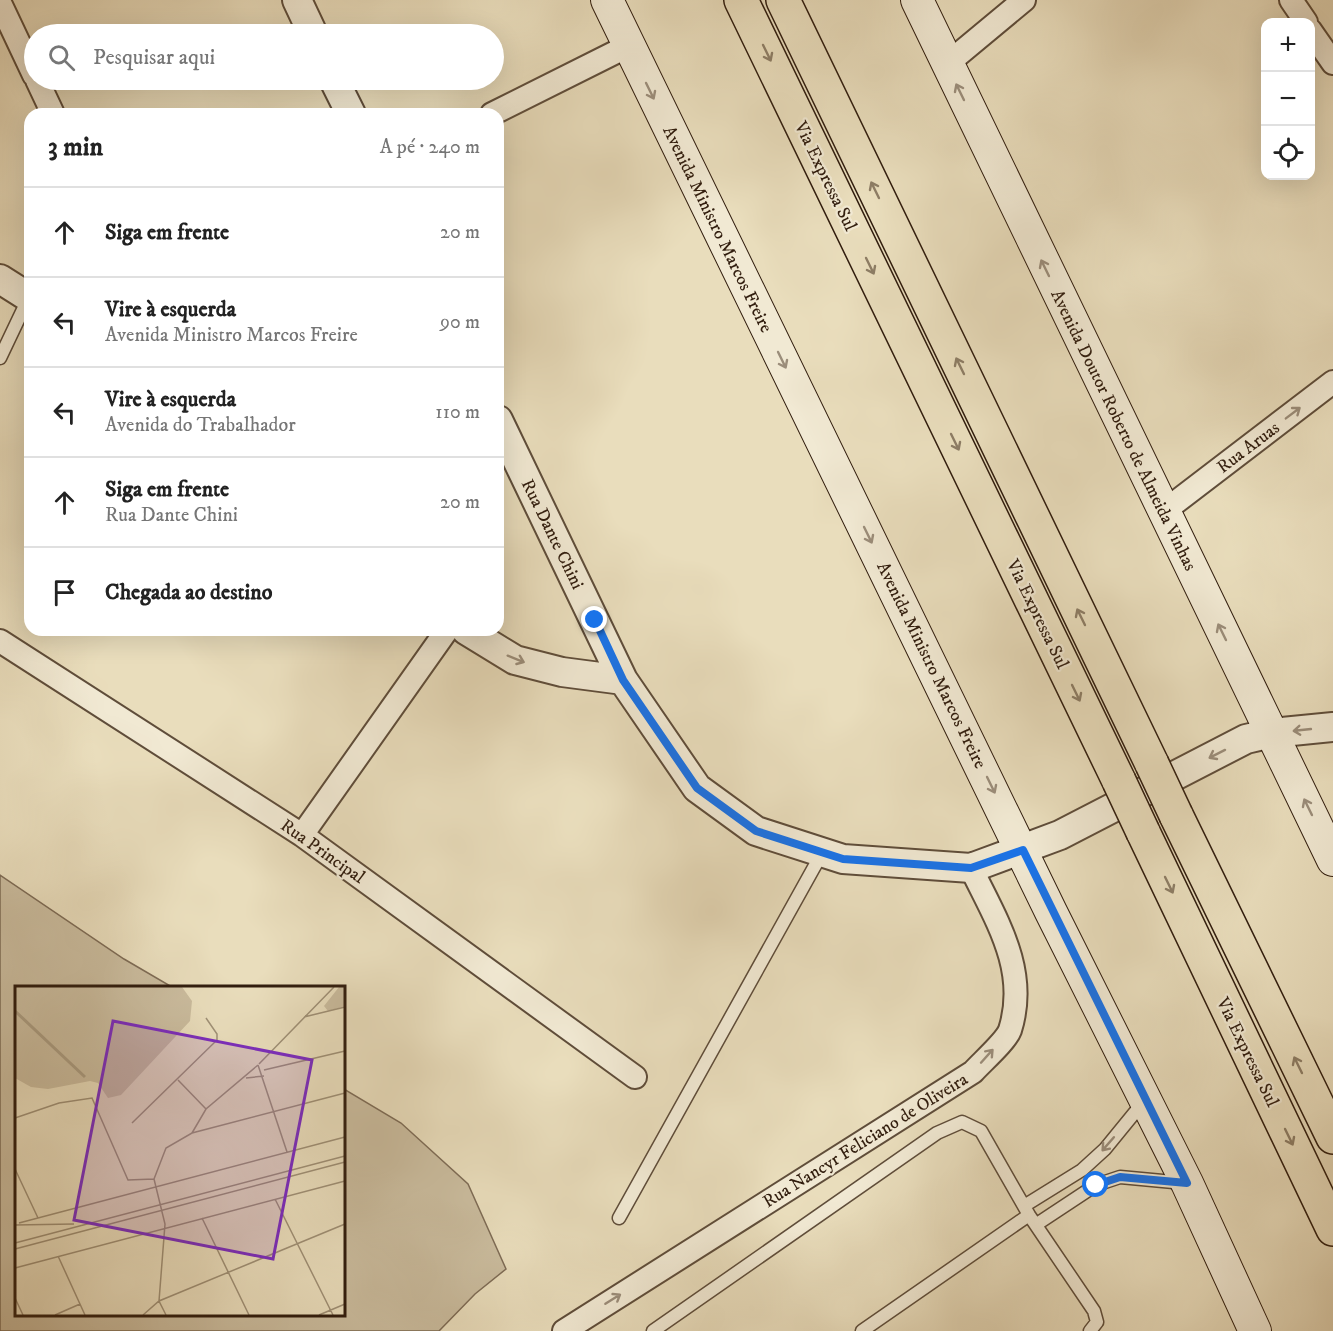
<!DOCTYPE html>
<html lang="pt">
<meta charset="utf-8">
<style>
:root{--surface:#fff;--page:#f2f2f2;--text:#222;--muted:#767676;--line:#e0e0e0}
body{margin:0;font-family:"IM FELL DW Pica",serif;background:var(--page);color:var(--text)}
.controls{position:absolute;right:18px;top:18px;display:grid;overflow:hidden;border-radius:12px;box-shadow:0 6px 24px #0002}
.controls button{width:54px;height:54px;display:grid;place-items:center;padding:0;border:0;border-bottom:2px solid var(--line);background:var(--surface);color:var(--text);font:30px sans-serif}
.stop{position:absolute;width:18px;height:18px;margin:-14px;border:4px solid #1a73e8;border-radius:50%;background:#fff}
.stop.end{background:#1a73e8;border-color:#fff;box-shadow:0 2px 6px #0008}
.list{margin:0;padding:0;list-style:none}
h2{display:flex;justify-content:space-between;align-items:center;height:78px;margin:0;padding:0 24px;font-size:26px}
h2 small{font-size:20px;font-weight:400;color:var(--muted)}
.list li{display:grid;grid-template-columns:39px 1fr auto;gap:18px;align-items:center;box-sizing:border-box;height:90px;padding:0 24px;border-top:2px solid var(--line)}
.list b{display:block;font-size:22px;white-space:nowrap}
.list p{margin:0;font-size:20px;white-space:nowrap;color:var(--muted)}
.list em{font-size:20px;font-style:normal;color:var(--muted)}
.icon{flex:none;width:33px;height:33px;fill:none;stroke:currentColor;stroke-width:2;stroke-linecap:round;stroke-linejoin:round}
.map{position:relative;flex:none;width:1333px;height:1331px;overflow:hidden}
.search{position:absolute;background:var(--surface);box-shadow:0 6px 24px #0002;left:24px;top:24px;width:480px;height:66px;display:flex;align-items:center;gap:15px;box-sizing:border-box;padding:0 21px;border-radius:33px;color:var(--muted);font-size:22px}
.panel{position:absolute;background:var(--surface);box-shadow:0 6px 24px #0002;left:24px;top:108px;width:480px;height:528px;border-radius:18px}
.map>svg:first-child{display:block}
.green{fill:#cabc9e;stroke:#7e6c56;stroke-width:1.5}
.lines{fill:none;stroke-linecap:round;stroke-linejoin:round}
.service-casing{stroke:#5f4d3a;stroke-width:15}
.minor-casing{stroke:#5f4d3a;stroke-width:26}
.tertiary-casing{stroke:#5f4d3a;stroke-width:32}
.secondary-casing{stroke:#311d0e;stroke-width:34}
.motorway-casing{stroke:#311d0e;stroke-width:36}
.service{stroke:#f1e9d3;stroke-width:12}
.minor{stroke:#f1e9d3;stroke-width:22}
.tertiary{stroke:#f1e9d3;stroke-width:28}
.secondary{stroke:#f1e9d3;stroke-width:32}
.motorway{stroke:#e9ddbc;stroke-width:33}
.motorway-bridge-casing{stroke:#311d0e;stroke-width:36;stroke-linecap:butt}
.motorway-bridge{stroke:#e9ddbc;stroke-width:33}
.oneway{stroke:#8d7d65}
.oneway2{stroke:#9b8d7a}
.route{stroke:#1a73e8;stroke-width:8}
.labels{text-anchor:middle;stroke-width:4.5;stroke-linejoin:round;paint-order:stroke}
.street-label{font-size:18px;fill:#311d0e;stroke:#f1e9d3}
.inset-river{fill:none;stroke:#aa9c81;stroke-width:3}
.inset-road{fill:none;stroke:#9f9076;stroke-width:1.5}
.view{fill:#7b2cbf;fill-opacity:0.15;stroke:#7b2cbf;stroke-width:3}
.inset-edge{fill:none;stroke:#311d0e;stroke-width:3}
</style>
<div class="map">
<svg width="1333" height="1331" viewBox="0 0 1333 1331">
<rect width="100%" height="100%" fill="#e9ddbc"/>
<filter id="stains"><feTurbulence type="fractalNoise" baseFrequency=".00333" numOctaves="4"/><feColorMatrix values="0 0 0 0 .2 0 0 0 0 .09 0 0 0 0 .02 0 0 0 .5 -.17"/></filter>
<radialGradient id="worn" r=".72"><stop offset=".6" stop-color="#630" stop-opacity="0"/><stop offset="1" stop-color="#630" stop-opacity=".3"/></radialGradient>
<path class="green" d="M 0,875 L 124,959 L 172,987 L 16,988 L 16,1314 L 344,1314 L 344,1089 L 401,1123 L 468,1184 L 506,1269 L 475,1294 L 439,1331 L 0,1331 Z"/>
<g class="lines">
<g class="service-casing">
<path id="service" d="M 0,358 L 29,297
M 1024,1206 L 1082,1170 L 1105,1149 L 1145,1100
M 619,1218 L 822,853
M 1037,1224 L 1096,1185 L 1120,1177 L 1184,1183
M 653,1331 L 937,1133 L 962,1122 L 981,1131 L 1029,1215 L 1094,1311 L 1097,1322 L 1090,1331
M 862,1331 L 1029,1215"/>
</g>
<g class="minor-casing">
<path id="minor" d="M 1291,0 L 1306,22
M 0,3 L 34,75
M 1310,30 L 1333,63
M 947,64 L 1024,0
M 37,80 L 53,114
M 492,114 L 628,46
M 1163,512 L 1333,382
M 0,641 L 302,835 L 635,1077
M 302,835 L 447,630
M 564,1331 L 973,1072 C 982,1062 1006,1041 1010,1030 C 1029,970 996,920 971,868"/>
</g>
<g class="tertiary-casing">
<path id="tertiary" d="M 297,0 L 313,34
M 334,80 L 351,114
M 0,279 L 30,298
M 498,420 L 623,680 L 697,788 L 756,831 L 843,859 L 971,868 L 1060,835 L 1246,739 L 1272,733 L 1333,727
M 466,630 L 515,660 L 562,672 L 623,680"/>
</g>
<g class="secondary-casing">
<path id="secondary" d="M 607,0 L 1051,912 L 1187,1183 L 1255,1331
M 917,0 L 1333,860"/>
</g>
<g class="motorway-casing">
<path id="motorway" d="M 741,0 L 1119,781
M 783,0 L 1152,764
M 1176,815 L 1333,1137
M 1143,832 L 1333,1229"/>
</g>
<use href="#service" class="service"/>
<use href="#minor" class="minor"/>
<use href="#tertiary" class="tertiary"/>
<use href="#secondary" class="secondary"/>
<use href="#motorway" class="motorway"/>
<g class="motorway-bridge-casing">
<path id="motorway-bridge" d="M 1152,764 L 1176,815
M 1119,781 L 1143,832"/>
</g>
<use href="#motorway-bridge" class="motorway-bridge"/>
</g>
<defs><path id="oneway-shaft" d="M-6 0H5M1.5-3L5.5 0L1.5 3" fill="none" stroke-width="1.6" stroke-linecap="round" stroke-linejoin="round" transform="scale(1.5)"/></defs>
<g class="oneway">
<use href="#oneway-shaft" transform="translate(767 53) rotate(64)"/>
<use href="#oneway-shaft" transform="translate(875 190) rotate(-116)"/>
<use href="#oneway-shaft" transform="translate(870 266) rotate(64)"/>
<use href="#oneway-shaft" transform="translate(960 366) rotate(-116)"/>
<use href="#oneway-shaft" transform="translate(955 442) rotate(64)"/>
<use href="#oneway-shaft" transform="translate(1081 617) rotate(-116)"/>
<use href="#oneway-shaft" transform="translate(1076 693) rotate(64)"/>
<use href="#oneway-shaft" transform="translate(1169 885) rotate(64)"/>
<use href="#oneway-shaft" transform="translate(1298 1065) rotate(-116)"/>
<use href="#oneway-shaft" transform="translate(1289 1137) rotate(64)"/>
</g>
<g class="oneway2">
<use href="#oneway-shaft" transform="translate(650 91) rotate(64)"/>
<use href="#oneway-shaft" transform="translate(960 92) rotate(-116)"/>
<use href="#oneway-shaft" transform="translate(1045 268) rotate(-116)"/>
<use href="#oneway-shaft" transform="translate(782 360) rotate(64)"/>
<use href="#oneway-shaft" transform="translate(1293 413) rotate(-37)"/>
<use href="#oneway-shaft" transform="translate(868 535) rotate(64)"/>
<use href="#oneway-shaft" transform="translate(1222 632) rotate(-116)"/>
<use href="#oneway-shaft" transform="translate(516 659) rotate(22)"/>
<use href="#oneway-shaft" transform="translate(1302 730) rotate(174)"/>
<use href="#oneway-shaft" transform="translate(1217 754) rotate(153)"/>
<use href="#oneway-shaft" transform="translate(991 785) rotate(64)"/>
<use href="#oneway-shaft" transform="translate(1308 807) rotate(-116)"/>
<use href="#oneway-shaft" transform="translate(987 1056) rotate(-48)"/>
<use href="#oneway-shaft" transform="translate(1108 1144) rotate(131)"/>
<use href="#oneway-shaft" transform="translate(613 1299) rotate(-32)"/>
</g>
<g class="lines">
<path class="route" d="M 595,620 L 623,680 L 697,788 L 756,831 L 843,859 L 971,868 L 1023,850 L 1187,1183 L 1120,1177 L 1096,1185"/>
</g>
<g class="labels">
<g class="street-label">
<text transform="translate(826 176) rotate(64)" y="6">Via Expressa Sul</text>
<text transform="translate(718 229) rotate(64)" y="6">Avenida Ministro Marcos Freire</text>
<text transform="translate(1124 430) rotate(64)" y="6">Avenida Doutor Roberto de Almeida Vinhas</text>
<text transform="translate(1248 447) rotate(-37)" y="6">Rua Aruas</text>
<text transform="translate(553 534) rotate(64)" y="6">Rua Dante Chini</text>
<text transform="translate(1038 614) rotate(64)" y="6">Via Expressa Sul</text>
<text transform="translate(932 665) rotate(64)" y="6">Avenida Ministro Marcos Freire</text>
<text transform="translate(323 851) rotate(35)" y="6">Rua Principal</text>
<text transform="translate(1248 1052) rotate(64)" y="6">Via Expressa Sul</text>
<text transform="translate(865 1140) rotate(-32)" y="6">Rua Nancyr Feliciano de Oliveira</text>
</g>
</g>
<g transform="translate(15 986)">
<rect width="330" height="330" fill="#e9ddbc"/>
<path d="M 0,1 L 167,1 L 177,15 L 175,35 L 106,109 L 93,112 L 83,97 L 75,95 L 33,103 L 16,101 L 0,92 ZM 324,1 L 330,1 L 330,20 L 313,25 L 309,20 Z" fill="#cabc9e"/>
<path class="inset-river" d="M 0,25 L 70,91"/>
<path class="inset-road" d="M 289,31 L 330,21M 244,78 L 319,1M 243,79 L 272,166M 249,84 L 330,65M 231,92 L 249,90M 163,94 L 191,123M 0,132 L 44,117 L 77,112 L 113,194 L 139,193M 117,137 L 202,54 L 202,48 L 191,32M 177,147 L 191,123 L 243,79M 0,183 L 23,232M 260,213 L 318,329M 187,232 L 234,329M 4,237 L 330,151M 0,239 L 59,238M 0,257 L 330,170M 0,263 L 330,176M 43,270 L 70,329M 0,282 L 330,195M 0,312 L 8,329M 40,329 L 65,318M 128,329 L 144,315 L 330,238M 151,329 L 144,315 L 150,238 L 139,193 L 151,162 L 177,147 L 330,107M 304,329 L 330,318"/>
<path class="view" d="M 98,35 L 297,74 L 258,273 L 59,234 Z"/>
<rect width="330" height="330" class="inset-edge"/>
</g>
<rect width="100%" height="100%" filter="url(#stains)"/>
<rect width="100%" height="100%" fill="url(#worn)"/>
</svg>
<div class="controls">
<button>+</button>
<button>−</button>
<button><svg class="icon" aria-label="locate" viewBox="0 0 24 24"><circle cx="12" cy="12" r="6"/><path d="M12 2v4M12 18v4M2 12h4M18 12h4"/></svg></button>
</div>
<div class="stop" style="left:1096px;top:1185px"></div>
<div class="stop end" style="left:595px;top:620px"></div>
<div class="search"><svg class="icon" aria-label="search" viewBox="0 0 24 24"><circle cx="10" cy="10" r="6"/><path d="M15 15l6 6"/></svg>Pesquisar aqui</div>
<section class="panel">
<h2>3 min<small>A pé · 240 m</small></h2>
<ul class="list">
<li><svg class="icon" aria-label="ahead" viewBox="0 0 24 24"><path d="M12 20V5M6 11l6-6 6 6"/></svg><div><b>Siga em frente</b></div><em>20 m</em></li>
<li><svg class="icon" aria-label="left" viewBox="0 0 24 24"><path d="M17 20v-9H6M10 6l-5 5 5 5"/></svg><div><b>Vire à esquerda</b><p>Avenida Ministro Marcos Freire</p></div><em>90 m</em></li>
<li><svg class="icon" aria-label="left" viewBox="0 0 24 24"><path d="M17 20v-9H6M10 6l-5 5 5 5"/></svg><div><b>Vire à esquerda</b><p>Avenida do Trabalhador</p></div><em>110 m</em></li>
<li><svg class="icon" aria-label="ahead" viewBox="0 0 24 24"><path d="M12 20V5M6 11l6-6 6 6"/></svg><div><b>Siga em frente</b><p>Rua Dante Chini</p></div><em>20 m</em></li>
<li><svg class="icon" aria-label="arrive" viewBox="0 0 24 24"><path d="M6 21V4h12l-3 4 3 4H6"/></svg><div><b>Chegada ao destino</b></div></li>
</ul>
</section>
</div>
